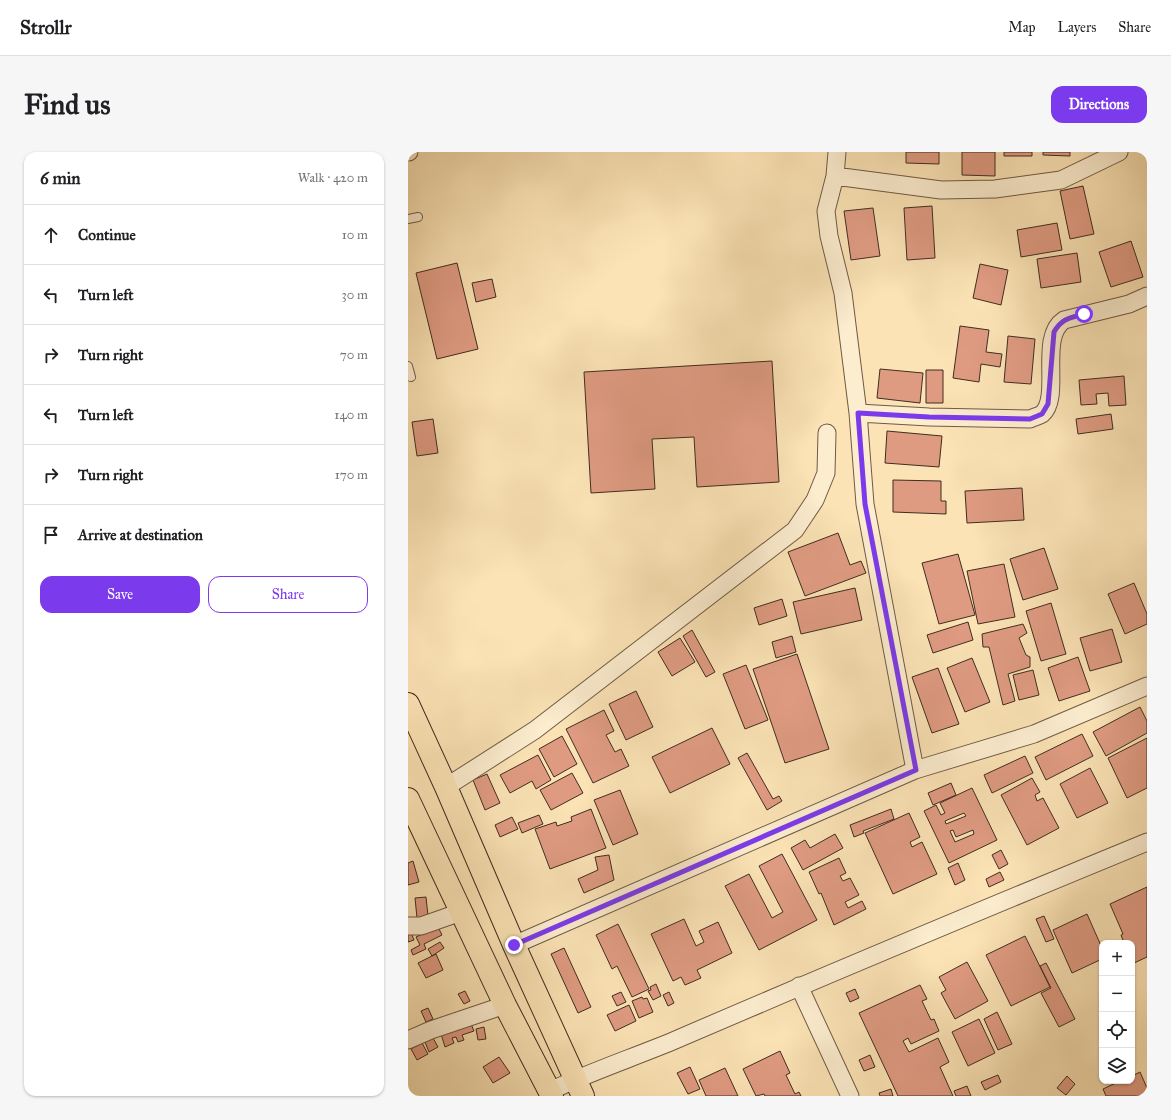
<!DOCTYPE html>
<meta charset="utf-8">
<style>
:root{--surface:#fff;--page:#f6f6f6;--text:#202124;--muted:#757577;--line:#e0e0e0;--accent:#7c3aed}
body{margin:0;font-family:"IM FELL Great Primer",serif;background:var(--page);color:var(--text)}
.controls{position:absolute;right:12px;bottom:12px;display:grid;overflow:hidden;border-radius:8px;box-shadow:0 1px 3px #0004}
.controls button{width:36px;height:36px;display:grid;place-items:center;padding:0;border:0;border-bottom:1px solid var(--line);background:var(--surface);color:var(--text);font:20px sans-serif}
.stop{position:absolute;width:12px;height:12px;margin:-9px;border:3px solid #7c3aed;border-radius:50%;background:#fff}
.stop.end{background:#7c3aed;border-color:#fff;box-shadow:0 1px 4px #0008}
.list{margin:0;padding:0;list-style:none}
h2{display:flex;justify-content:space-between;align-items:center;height:52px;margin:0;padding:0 16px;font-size:17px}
h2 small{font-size:13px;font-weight:400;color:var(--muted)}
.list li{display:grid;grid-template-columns:26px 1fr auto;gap:12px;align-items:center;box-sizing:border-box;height:60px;padding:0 16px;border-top:1px solid var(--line)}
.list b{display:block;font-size:15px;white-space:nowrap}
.list em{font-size:13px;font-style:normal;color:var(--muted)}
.actions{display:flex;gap:8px;padding:12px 16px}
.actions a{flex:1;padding:9px 0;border:1px solid var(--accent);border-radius:12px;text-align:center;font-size:14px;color:var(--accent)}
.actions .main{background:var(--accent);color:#fff}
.icon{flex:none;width:22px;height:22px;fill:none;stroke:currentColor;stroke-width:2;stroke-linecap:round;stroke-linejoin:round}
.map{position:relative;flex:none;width:739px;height:944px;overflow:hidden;border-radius:12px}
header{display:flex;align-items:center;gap:24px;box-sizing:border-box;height:56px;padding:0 20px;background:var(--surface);border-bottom:1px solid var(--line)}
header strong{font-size:19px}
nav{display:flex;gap:22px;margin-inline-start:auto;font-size:14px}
.intro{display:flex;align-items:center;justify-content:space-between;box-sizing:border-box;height:96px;padding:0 24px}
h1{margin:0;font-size:28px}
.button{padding:10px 18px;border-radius:12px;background:var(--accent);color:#fff;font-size:14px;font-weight:700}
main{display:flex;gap:24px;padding:0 24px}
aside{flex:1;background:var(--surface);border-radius:12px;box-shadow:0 1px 3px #0004}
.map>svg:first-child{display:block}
.building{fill:#df9b82;stroke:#402d20;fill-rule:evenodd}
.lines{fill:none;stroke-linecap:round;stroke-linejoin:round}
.service-casing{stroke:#6f5a45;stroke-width:10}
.minor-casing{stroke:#6f5a45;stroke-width:19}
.primary-casing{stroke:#402d20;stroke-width:24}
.service{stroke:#fcedcf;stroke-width:8}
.minor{stroke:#fcedcf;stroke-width:17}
.primary{stroke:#fbe3b5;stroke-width:22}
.route{stroke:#7c3aed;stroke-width:5}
</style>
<header>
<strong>Strollr</strong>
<nav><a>Map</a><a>Layers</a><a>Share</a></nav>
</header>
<div class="intro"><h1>Find us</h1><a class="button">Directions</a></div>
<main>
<aside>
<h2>6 min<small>Walk · 420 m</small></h2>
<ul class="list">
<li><svg class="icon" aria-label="ahead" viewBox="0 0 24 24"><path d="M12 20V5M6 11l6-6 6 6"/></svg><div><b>Continue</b></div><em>10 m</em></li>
<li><svg class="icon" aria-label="left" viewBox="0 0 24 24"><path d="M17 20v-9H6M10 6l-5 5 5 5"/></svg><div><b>Turn left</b></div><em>30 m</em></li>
<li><svg class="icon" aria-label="right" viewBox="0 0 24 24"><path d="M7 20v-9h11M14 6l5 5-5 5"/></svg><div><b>Turn right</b></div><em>70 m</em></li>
<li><svg class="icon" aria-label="left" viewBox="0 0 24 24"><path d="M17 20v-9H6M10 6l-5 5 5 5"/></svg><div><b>Turn left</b></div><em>140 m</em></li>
<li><svg class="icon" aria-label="right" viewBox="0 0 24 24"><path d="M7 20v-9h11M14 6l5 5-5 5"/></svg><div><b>Turn right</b></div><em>170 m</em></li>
<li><svg class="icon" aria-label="arrive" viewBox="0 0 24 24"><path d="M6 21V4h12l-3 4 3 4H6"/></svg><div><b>Arrive at destination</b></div></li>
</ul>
<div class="actions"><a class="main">Save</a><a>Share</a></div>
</aside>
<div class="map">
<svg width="739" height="944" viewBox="0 0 739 944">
<rect width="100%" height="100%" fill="#fbe3b5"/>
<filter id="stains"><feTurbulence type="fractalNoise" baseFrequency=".005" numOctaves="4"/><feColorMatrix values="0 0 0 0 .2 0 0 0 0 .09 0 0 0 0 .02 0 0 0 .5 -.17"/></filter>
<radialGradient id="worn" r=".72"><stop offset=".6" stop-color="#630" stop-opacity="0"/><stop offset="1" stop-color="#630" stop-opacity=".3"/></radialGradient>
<path class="building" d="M 498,0 L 531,0 L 531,12 L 498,11 Z
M 554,0 L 587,0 L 587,24 L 554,23 Z
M 596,0 L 624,0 L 624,4 L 596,4 Z
M 635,0 L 662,0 L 662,4 L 635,3 Z
M 675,34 L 686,82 L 662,87 L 652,39 Z
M 524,54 L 527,106 L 499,108 L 496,56 Z
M 465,56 L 472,104 L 443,108 L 436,59 Z
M 649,71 L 654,98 L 613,105 L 609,78 Z
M 723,89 L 735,125 L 703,135 L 691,100 Z
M 669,101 L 673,130 L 633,136 L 629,107 Z
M 49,111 L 70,197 L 29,207 L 8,121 Z
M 572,112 L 600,118 L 593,153 L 565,146 Z
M 84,127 L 88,145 L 68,150 L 64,131 Z
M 552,174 L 581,178 L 578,200 L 594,202 L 592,215 L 573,212 L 571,230 L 545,226 Z
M 600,184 L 627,187 L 623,232 L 596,230 Z
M 364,209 L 371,330 L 289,335 L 286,285 L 244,287 L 247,337 L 183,341 L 176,220 Z
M 472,217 L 515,221 L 512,251 L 469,246 Z
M 518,218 L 535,218 L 535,251 L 518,251 Z
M 716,224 L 718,253 L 701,254 L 700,241 L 688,242 L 689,252 L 673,253 L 671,228 Z
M 703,262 L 705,277 L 670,282 L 668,267 Z
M 25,267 L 30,301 L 9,304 L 4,270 Z
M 479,279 L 534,284 L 531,315 L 477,311 Z
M 485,328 L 533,329 L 533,349 L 538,349 L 538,362 L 485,360 Z
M 614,336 L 616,368 L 559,371 L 557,339 Z
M 430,381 L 442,413 L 453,409 L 458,421 L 397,444 L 380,400 Z
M 636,396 L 650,437 L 615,448 L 602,407 Z
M 550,402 L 567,463 L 531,472 L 514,411 Z
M 596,412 L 607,465 L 570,472 L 559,419 Z
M 726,431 L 739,462 L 739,472 L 717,482 L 700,442 Z
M 447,436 L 454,468 L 393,482 L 385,450 Z
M 374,447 L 379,464 L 351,473 L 346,456 Z
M 643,451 L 658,502 L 633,509 L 618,459 Z
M 560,470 L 565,488 L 525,501 L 519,483 Z
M 615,472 L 619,481 L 611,486 L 618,503 L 622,505 L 622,515 L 600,522 L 607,549 L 595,553 L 581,495 L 575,495 L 574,482 Z
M 704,477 L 714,510 L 682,519 L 672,486 Z
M 284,478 L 307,520 L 298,525 L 275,484 Z
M 384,484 L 388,500 L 368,506 L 364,490 Z
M 272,486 L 287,510 L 264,524 L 250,500 Z
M 389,502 L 421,597 L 377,611 L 345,517 Z
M 670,505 L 682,539 L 651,549 L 640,516 Z
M 564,506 L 582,550 L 557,560 L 539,516 Z
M 338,513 L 360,568 L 337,577 L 315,522 Z
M 530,516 L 551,572 L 524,581 L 504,525 Z
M 625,518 L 631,543 L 611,548 L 605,523 Z
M 228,539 L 245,575 L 218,588 L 201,552 Z
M 732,555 L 739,569 L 739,581 L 698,604 L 685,580 Z
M 196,558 L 206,579 L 198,583 L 207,600 L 213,597 L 221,614 L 185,631 L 158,577 Z
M 304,576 L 322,612 L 262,641 L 244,605 Z
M 674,582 L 685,604 L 638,628 L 627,605 Z
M 154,584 L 169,612 L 146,625 L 131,597 Z
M 739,586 L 739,636 L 719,646 L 700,606 Z
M 339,601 L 365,647 L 371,644 L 374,649 L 359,658 L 330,606 Z
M 130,603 L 143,628 L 128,637 L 124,629 L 102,641 L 92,623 Z
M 617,604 L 625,621 L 584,641 L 576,623 Z
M 682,616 L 700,651 L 669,666 L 652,632 Z
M 164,621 L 175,641 L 143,658 L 132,638 Z
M 79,622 L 92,651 L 77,658 L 65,628 Z
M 624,626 L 632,640 L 627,643 L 629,649 L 635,646 L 651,676 L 619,693 L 593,643 Z
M 543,631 L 548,643 L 525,653 L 520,641 Z
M 564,636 L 589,688 L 541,711 L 516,659 L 528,653 L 533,663 L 537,661 L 532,651 ZM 556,661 L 558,664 L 538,672 L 537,669 ZM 545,678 L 548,685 L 565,678 L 566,682 L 547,690 L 542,679 Z
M 212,638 L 230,682 L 205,693 L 186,648 Z
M 183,657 L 198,696 L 142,717 L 127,677 L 148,670 L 149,674 L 164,669 L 163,665 Z
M 483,657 L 486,667 L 455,679 L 456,681 L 446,685 L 442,673 Z
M 501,661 L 512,685 L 502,690 L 504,695 L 514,690 L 529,722 L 485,742 L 457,681 Z
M 131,663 L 135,672 L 114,681 L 110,671 Z
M 104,665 L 110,677 L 92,685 L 87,673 Z
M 427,682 L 435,696 L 395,718 L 383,696 L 397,688 L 402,696 Z
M 593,698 L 600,712 L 591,717 L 584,703 Z
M 374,702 L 409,768 L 351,798 L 317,734 L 341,722 L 364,766 L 375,760 L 351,714 Z
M 201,703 L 206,728 L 176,741 L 170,727 L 190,718 L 187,705 Z
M 431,706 L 438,721 L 432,724 L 435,729 L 442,726 L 451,743 L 437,750 L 440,756 L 454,749 L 458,757 L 426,773 L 413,741 L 411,742 L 401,720 Z
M 5,709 L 11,730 L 0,733 L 0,711 Z
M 550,711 L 557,728 L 547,733 L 540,716 Z
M 592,720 L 596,728 L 581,735 L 578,727 Z
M 739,735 L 739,805 L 726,811 L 724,807 L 724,791 L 716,791 L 713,783 L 715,782 L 702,752 Z
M 18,745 L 20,764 L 9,766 L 7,746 Z
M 679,762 L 694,796 L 694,807 L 664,821 L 645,778 Z
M 636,764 L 646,787 L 638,790 L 628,767 Z
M 276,767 L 288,794 L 296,790 L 291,779 L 310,770 L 324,801 L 289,818 L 293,826 L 277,833 L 273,825 L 265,829 L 243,782 Z
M 210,772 L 241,837 L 224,845 L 209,814 L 204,817 L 188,783 Z
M 30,775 L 34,783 L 16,792 L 18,797 L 5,803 L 3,798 L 12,793 L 8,785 Z
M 2,778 L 6,788 L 0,790 L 0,779 Z
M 617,784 L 642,835 L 603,854 L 578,803 Z
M 32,790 L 36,796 L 24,804 L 20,797 Z
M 156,796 L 183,855 L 170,861 L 143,802 Z
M 28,802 L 35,818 L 18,826 L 10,811 Z
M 559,810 L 580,849 L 547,867 L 533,841 L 538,838 L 531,825 Z
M 638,811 L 667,867 L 651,875 L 633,841 L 643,836 L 632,814 Z
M 248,832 L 253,844 L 245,848 L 240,839 L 243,838 L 242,835 Z
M 512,833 L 519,847 L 514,849 L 523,868 L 526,867 L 531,879 L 503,892 L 500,886 L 495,889 L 501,900 L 530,886 L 541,910 L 532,915 L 545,944 L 490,944 L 451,861 Z
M 447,837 L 451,846 L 442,850 L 438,841 Z
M 57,839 L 62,849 L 56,852 L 50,842 Z
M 213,840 L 218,850 L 209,854 L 204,844 Z
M 261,840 L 266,851 L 260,854 L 255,843 Z
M 234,845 L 235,847 L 239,846 L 245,860 L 231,866 L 224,849 Z
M 221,853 L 228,869 L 207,879 L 199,863 Z
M 20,856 L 25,867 L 18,870 L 13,859 Z
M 589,860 L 604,892 L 590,898 L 576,867 Z
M 571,867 L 587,901 L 560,914 L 544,880 Z
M 63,872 L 66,879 L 54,883 L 56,888 L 50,890 L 48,885 L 44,886 L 46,891 L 37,895 L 33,882 Z
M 76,875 L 78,887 L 70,888 L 68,877 Z
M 25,886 L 30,895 L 21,900 L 17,890 Z
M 14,891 L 20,902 L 9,908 L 3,897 Z
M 372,899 L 382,921 L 378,923 L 387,942 L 391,940 L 393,944 L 357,944 L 356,942 L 348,944 L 335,917 Z
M 462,903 L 467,915 L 456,919 L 451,908 Z
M 91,905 L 102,921 L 85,931 L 75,915 Z
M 282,915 L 292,937 L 280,942 L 269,921 Z
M 317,916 L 330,944 L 298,944 L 291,928 Z
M 732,920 L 739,936 L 739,944 L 698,944 L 695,937 L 712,929 L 724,929 L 724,924 Z
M 590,923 L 593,930 L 577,938 L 573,930 Z
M 659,924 L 667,932 L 658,943 L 649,936 Z
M 559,934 L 563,944 L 548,944 L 546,939 Z
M 483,937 L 485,944 L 472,944 L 471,941 Z"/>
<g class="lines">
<g class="service-casing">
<path id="service" d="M 0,67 L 10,65
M 0,214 L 3,225"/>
</g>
<g class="minor-casing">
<path id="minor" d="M 0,0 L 1,0
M 429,0 L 427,24 L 418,59 L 421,84 L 435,141 L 450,261 L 457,352 L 507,618
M 427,24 L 533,38 L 587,37 L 653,28 L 711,0
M 450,261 L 521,265 L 622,267 C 626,265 631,264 634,262 C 654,245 630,185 656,168 L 721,152 L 739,144
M 38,635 L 127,578 L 387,378 L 407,348 L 418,321 L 419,281
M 0,774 L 13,774 L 53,760
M 106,793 L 507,618 L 626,582 L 739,534
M 391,834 L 442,944
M 0,888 L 23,878 L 97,853
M 142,939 C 182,920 224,906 265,889 C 423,821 581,755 739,690"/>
</g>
<g class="primary-casing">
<path id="primary" d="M 0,552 L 38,635 L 106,793 L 175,944
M 0,647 L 97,853 L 144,944"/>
</g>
<use href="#service" class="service"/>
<use href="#minor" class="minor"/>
<use href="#primary" class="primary"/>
</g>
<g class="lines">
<path class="route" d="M 106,793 L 508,618 L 457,352 L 450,261 L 521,265 L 622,267 L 634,262 L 640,252 L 646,180 C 654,166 662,166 676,162"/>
</g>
<rect width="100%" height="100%" filter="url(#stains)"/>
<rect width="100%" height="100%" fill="url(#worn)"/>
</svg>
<div class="controls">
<button>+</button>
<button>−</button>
<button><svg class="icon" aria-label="locate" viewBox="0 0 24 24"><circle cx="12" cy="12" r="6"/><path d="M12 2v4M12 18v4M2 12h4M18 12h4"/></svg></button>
<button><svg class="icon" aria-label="layers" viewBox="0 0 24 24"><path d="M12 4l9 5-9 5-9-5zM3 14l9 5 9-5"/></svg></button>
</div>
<div class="stop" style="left:676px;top:162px"></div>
<div class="stop end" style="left:106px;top:793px"></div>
</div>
</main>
